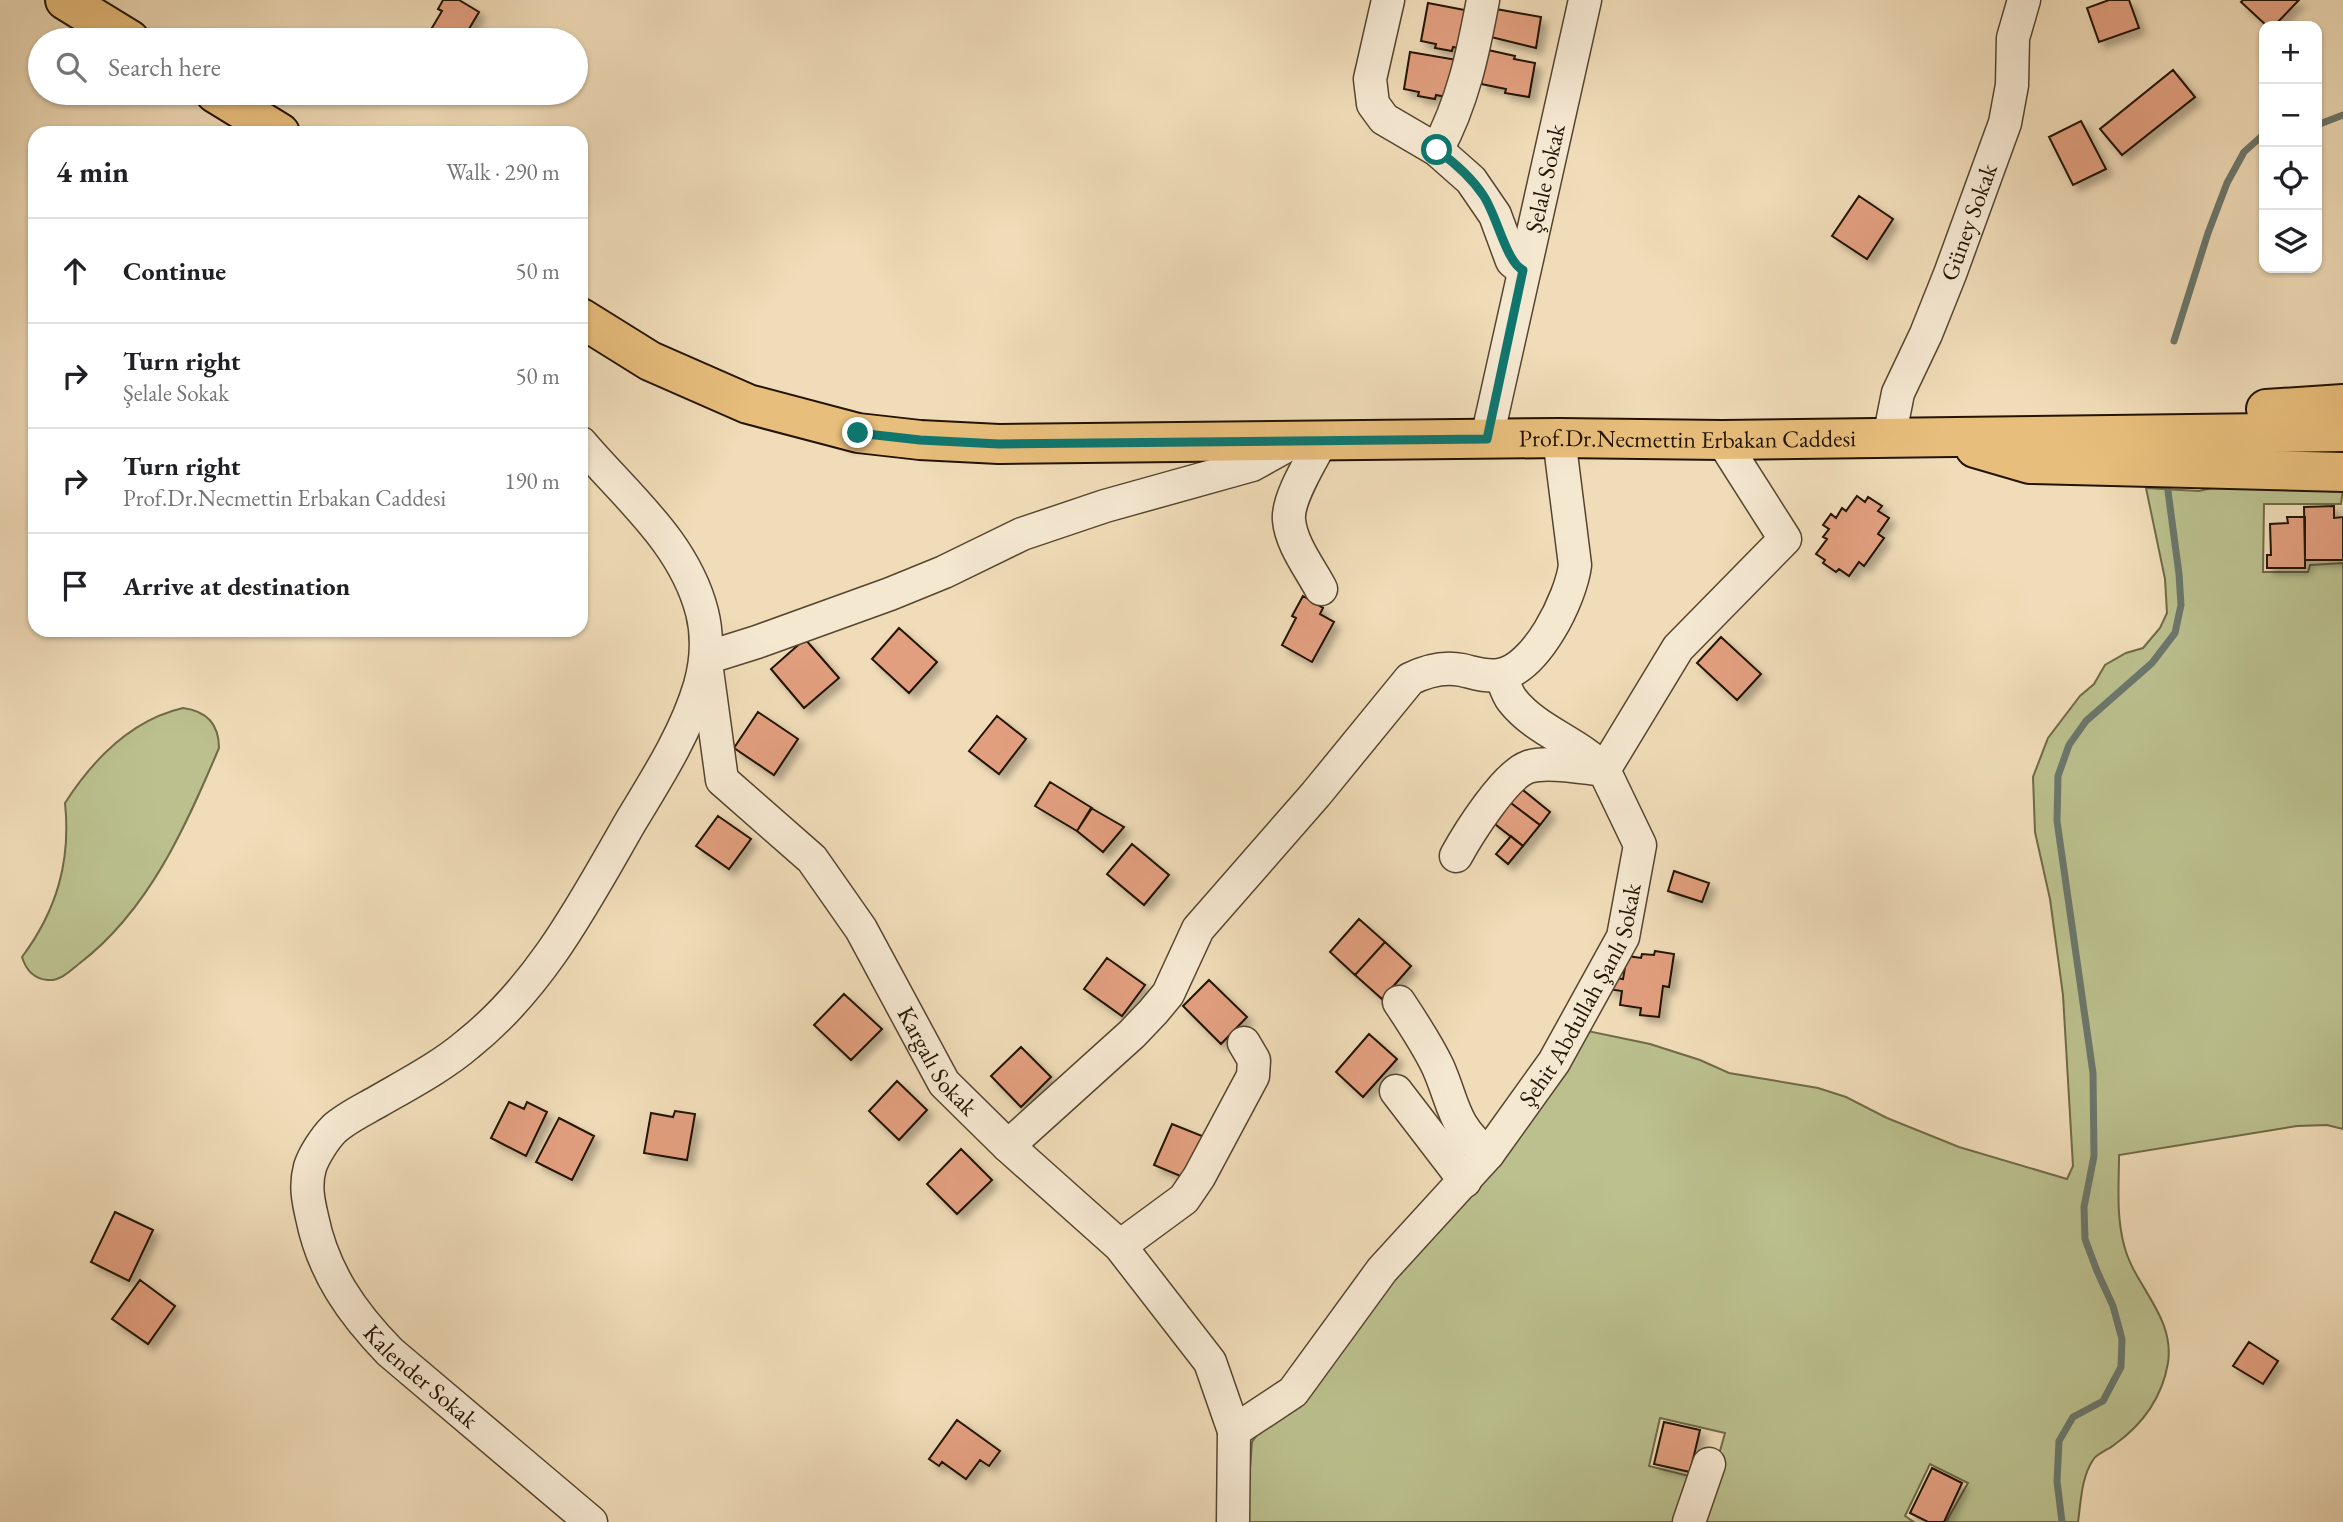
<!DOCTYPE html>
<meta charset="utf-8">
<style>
:root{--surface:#fff;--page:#f6f6f6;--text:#202124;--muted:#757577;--line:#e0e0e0}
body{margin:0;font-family:"EB Garamond",serif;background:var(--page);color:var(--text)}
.controls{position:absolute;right:21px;top:21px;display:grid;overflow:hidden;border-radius:14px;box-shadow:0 2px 5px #0004}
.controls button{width:63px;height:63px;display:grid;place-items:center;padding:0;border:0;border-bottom:2px solid var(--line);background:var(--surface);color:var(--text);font:35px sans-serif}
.stop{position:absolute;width:21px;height:21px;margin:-16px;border:5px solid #0f766e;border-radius:50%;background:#fff}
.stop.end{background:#0f766e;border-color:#fff;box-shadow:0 2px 7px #0008}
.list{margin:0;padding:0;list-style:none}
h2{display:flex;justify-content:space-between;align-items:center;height:91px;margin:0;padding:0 28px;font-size:30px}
h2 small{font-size:23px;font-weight:400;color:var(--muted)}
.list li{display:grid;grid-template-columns:46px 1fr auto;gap:21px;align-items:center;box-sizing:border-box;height:105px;padding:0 28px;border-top:2px solid var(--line)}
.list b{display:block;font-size:26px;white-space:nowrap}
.list p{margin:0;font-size:23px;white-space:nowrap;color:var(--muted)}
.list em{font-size:23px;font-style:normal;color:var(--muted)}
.icon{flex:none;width:38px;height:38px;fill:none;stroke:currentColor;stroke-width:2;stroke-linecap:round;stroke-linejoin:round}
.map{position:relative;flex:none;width:2343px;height:1522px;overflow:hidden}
.search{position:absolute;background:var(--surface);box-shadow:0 2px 5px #0004;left:28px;top:28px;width:560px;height:77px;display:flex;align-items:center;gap:18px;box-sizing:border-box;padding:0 24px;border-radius:38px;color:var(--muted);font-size:26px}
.panel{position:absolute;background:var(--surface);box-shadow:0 2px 5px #0004;left:28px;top:126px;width:560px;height:511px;border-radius:21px}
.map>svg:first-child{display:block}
.green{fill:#bbc08e;stroke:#6f6a47;stroke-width:2}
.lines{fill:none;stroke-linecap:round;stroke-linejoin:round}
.stream{stroke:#6b776c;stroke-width:7}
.building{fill:#e29f7f;stroke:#231300;stroke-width:2;filter:url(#shadow)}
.minor-casing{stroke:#56452e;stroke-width:35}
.major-casing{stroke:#231300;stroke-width:42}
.minor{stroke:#f5e8d1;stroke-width:32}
.major{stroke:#e8be7c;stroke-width:38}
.route{stroke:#0f766e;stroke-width:9}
.labels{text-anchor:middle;stroke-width:5;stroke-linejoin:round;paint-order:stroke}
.street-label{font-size:24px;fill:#231300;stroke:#f5e8d1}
</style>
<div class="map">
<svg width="2343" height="1522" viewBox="0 0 2343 1522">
<defs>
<filter id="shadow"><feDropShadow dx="6" dy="6" stdDeviation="3.5" flood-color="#0004"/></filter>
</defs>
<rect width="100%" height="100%" fill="#f0dcb8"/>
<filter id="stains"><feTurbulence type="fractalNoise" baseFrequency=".00286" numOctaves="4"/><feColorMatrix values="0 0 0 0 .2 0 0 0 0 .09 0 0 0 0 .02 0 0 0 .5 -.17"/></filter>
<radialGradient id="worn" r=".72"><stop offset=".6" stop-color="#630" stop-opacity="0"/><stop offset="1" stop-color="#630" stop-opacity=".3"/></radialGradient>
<path class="green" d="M 2267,476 L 2343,488 L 2341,504 L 2264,504 L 2263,572 L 2308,572 L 2310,565 L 2343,563 L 2343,1129 L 2327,1125 L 2297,1126 L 2119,1155 C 2119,1185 2116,1215 2124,1245 C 2134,1286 2175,1316 2168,1363 C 2162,1398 2142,1425 2114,1445 C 2108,1450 2096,1454 2093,1460 C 2081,1478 2081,1502 2078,1522 L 1946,1522 L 1968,1483 L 1930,1464 L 1905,1516 L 1914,1522 L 1694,1522 L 1716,1465 L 1725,1433 L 1660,1418 L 1649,1466 L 1689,1476 L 1682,1522 L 1246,1522 L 1252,1442 L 1262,1428 L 1354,1321 L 1583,1030 L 1650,1044 L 1700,1060 L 1729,1073 L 1818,1088 L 1846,1097 L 1887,1118 L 1959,1147 L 2067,1179 L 2073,1166 L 2063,995 L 2050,899 L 2035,832 L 2033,777 L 2048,738 L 2080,696 L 2094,684 L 2105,665 L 2126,653 L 2143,648 L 2160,628 L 2167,613 L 2165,579 L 2146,488 L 2199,491 Z
M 183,708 C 206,711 219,724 219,748 C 186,826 149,910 80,963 C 71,970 61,981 48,980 C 34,979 26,970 22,957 C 57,910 71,861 65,803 C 92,761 131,720 183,708 Z"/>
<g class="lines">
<path class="stream" d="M 2317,125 L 2343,115
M 2174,341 L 2208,233 L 2227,183 L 2244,152 L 2264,134
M 2062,1522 L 2057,1481 L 2059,1441 L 2073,1417 L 2103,1401 L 2121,1367 L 2122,1339 L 2113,1306 L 2097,1271 L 2085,1239 L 2084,1207 L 2094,1156 L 2093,1073 L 2057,821 L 2058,776 L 2069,745 L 2086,721 L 2152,663 L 2175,633 L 2181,605 L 2179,574 L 2168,491"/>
</g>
<path class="building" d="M 443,0 L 459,0 L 479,12 L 463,39 L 460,37 L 458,40 L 441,40 L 429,33 L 442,11 L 438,9 Z
M 2109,0 L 2129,0 L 2139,28 L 2099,42 L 2087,8 Z
M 2243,0 L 2299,0 L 2274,26 L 2267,26 L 2241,2 Z
M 1428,3 L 1475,12 L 1468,50 L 1453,47 L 1452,51 L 1435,48 L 1436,44 L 1421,41 Z
M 1496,9 L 1541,17 L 1536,48 L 1491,37 Z
M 1488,50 L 1515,56 L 1514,59 L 1535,63 L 1529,97 L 1505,93 L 1506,89 L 1481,84 Z
M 1410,52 L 1457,60 L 1451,98 L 1436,95 L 1435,99 L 1418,96 L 1419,92 L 1404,89 Z
M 2173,70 L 2195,97 L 2122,155 L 2100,129 Z
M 2081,121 L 2106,169 L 2073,185 L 2049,137 Z
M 1859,196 L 1893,219 L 1867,259 L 1832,236 Z
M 1857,496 L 1865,502 L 1868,497 L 1882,506 L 1878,511 L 1889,518 L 1878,534 L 1884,538 L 1864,566 L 1859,562 L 1849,576 L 1839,569 L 1836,572 L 1823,563 L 1825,560 L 1816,554 L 1827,539 L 1823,537 L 1829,529 L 1823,525 L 1831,514 L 1836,518 L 1842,508 L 1846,511 Z
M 2334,506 L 2334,518 L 2343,517 L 2343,560 L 2305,560 L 2304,507 Z
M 2287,517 L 2305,517 L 2305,568 L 2267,568 L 2267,555 L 2271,555 L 2270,524 L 2288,523 Z
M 1303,596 L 1323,608 L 1320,614 L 1334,622 L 1312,662 L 1282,645 L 1296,618 L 1292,616 Z
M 899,628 L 937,662 L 909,693 L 872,659 Z
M 1721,637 L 1761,674 L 1737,700 L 1697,663 Z
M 805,639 L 839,678 L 804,708 L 771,669 Z
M 758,712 L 798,739 L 774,775 L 734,748 Z
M 997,716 L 1026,739 L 999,774 L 969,751 Z
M 1050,782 L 1092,808 L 1077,831 L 1035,806 Z
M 1518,786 L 1550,812 L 1540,825 L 1507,800 Z
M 1507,800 L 1540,825 L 1523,846 L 1491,821 Z
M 1091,808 L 1124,827 L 1103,852 L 1077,831 Z
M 718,816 L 751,839 L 729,869 L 696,846 Z
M 1511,836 L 1523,846 L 1508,864 L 1496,854 Z
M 1132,844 L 1169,875 L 1144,905 L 1107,874 Z
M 1674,871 L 1709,883 L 1702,902 L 1668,891 Z
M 1359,919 L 1385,942 L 1355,975 L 1330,952 Z
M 1385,942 L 1411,966 L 1382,999 L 1355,975 Z
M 1655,951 L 1674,954 L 1669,987 L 1663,986 L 1659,1017 L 1640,1015 L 1641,1008 L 1620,1005 L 1622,991 L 1608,989 L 1610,977 L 1623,979 L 1627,956 L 1641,958 L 1642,954 L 1654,955 Z
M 1107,958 L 1145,985 L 1122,1016 L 1084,989 Z
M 1209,980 L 1247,1017 L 1221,1044 L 1183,1006 Z
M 844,994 L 882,1029 L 851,1060 L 814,1025 Z
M 1369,1034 L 1397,1059 L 1363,1097 L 1336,1072 Z
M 1021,1047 L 1051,1077 L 1021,1107 L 991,1076 Z
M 897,1081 L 927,1110 L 899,1140 L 869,1111 Z
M 509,1102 L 524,1109 L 527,1102 L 547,1112 L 526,1156 L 491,1138 Z
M 675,1111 L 695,1114 L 687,1160 L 644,1153 L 651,1113 L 673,1117 Z
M 559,1118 L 594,1136 L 572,1180 L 536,1162 Z
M 1172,1124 L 1207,1138 L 1190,1180 L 1154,1165 Z
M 961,1149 L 992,1180 L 957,1214 L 927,1184 Z
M 115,1212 L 153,1230 L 129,1281 L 91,1262 Z
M 140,1280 L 175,1306 L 148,1344 L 112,1319 Z
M 2249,1342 L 2278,1361 L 2263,1384 L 2233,1366 Z
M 957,1420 L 1000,1451 L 989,1466 L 980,1460 L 966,1479 L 942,1462 L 939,1466 L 929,1459 Z
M 1664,1422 L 1700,1430 L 1690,1472 L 1654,1464 Z
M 1932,1468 L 1962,1483 L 1944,1522 L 1928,1522 L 1910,1513 Z"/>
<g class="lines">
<g class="minor-casing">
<g id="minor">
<path d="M 1388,0 L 1370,79 L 1373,104 L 1384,119 L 1437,150 L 1471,180 L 1495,215 L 1512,261 L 1523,270"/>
<path d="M 1437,150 C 1463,102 1473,53 1483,0"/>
<path id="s1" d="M 1487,438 L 1585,0"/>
<path id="s2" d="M 1889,438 L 1898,393 L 1926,334 L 1950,274 L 2005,123 L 2012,85 L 2013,38 L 2024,0"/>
<path id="s3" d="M 581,443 C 626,496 684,542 702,612 C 708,636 707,660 700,685 C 686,733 657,778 631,821 C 585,901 542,985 468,1044 C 441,1067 408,1084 377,1102 C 363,1110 346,1118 334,1129 C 325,1138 314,1155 310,1167 C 305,1185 308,1200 312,1217 C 323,1272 352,1313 390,1352 L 591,1522"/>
<path d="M 1321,589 C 1310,568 1291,544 1289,520 C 1287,498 1312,460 1322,440"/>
<path d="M 706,658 L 757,642 L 890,594 L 944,572 L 1022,534 L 1105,506 L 1252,465 L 1297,440"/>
<path id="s4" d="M 707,670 L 722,780 L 812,859 L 861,929 L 944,1083 L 1008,1146 L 1120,1246 L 1210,1362 L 1234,1431"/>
<path d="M 1501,675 C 1504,683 1507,694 1512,700 C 1536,731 1577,742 1603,769"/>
<path d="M 1456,856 C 1468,834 1505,775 1528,767 C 1547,760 1584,768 1604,770"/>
<path d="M 1399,1002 C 1413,1023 1427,1044 1438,1067 C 1455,1106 1452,1125 1488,1154"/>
<path d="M 1396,1091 L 1465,1181"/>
<path d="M 1008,1146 L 1132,1034 L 1153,1012 L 1168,994 L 1198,929 L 1316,794 L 1410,679 C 1426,671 1443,666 1462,670 C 1475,673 1485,677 1499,675 C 1536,670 1571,598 1575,565 L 1559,438"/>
<path d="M 1120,1246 L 1184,1199 L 1199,1177 L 1253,1076 L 1254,1060 L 1244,1043"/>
<path id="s5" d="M 1233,1522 L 1234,1431 L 1293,1392 L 1382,1270 L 1488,1154 L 1554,1062 L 1623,937 L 1640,845 L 1604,770 L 1678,648 L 1785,539 L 1722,440"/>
<path d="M 1689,1522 L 1709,1464"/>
</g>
</g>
<g class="major-casing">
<g id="major">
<path d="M 65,0 L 130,40"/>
<path d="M 215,93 L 280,133"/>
<path id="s6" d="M 581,318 L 650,361 L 748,404 L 858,433 L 920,440 L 999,444 L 1559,438 L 1722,440 L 2343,432"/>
<path d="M 2266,409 L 2343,404"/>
<path d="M 1975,448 L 2030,464 L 2343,472"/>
</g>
</g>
<use href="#minor" class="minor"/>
<use href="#major" class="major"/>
</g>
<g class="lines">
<path class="route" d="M 858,433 L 920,440 L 999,444 L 1487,439 L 1523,270 C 1506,262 1497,215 1483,195 C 1471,177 1455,163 1437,150"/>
</g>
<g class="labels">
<g class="street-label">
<text dy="8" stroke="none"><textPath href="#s1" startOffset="266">Şelale Sokak</textPath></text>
<text dy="8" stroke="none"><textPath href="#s2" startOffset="231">Güney Sokak</textPath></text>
<text dy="8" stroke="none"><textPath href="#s6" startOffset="1132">Prof.Dr.Necmettin Erbakan Caddesi</textPath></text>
<text dy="8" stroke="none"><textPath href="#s5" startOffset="656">Şehit Abdullah Şanlı Sokak</textPath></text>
<text dy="8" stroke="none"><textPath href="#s4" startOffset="469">Kargalı Sokak</textPath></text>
<text dy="8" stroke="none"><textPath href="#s3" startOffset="1167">Kalender Sokak</textPath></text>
</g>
</g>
<rect width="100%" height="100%" filter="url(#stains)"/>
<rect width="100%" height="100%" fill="url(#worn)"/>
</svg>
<div class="controls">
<button>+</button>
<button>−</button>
<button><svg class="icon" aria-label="locate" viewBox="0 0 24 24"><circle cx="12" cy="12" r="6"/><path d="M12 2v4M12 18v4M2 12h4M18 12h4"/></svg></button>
<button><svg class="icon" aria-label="layers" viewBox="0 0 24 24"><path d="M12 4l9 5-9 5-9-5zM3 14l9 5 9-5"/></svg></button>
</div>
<div class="stop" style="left:1437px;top:150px"></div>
<div class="stop end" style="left:858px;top:433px"></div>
<div class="search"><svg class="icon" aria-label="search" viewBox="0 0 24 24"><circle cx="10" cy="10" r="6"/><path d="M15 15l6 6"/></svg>Search here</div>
<section class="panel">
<h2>4 min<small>Walk · 290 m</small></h2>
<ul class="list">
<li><svg class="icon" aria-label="ahead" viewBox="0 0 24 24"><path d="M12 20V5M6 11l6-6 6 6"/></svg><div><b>Continue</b></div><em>50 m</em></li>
<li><svg class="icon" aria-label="right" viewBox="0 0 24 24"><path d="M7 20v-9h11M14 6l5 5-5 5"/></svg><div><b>Turn right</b><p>Şelale Sokak</p></div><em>50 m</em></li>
<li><svg class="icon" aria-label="right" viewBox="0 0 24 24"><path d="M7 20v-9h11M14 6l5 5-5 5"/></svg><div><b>Turn right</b><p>Prof.Dr.Necmettin Erbakan Caddesi</p></div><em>190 m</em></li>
<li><svg class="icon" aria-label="arrive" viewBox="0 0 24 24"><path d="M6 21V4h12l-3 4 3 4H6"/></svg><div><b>Arrive at destination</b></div></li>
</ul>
</section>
</div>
